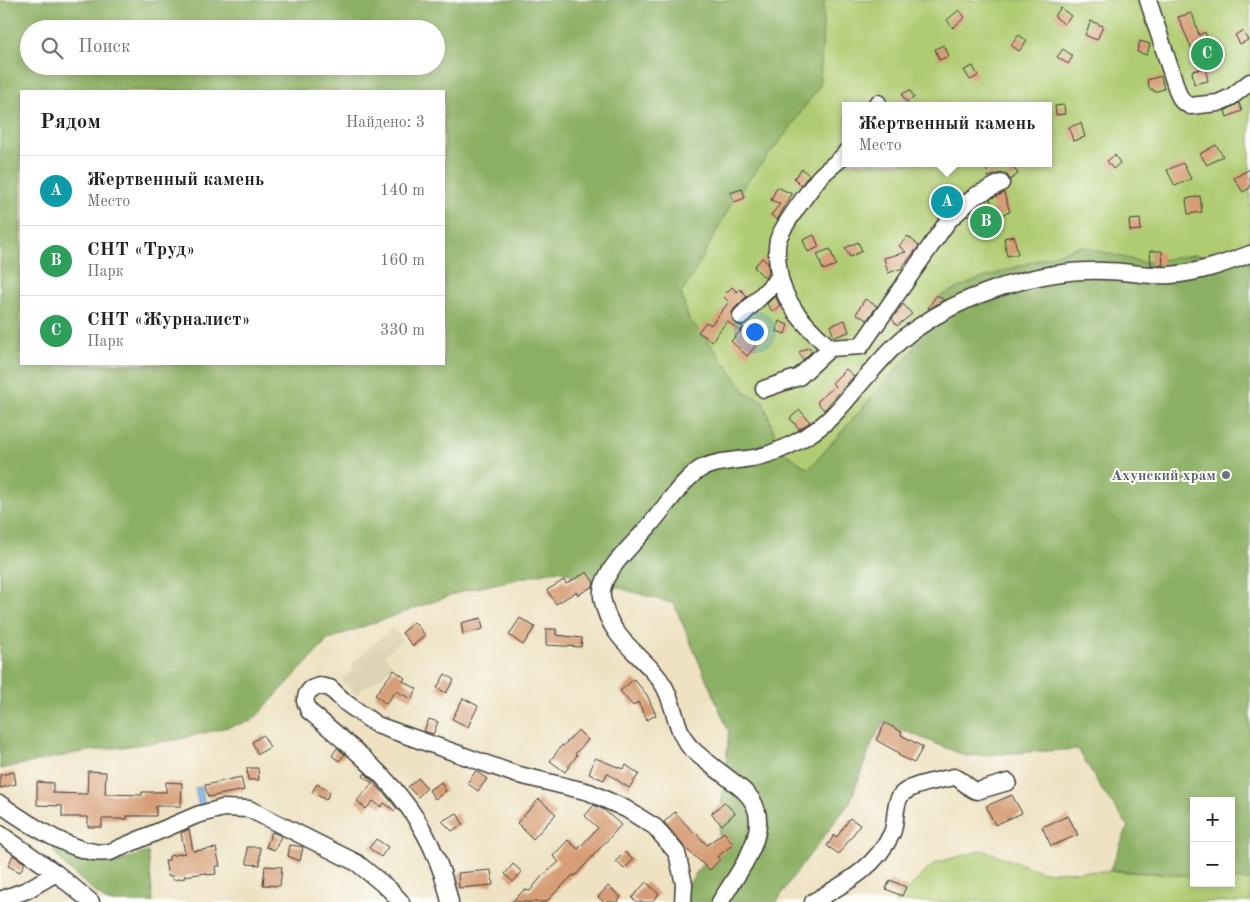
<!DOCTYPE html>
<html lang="ru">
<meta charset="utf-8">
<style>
:root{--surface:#fff;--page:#f2f2f2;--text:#202124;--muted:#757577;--line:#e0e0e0;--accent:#b45309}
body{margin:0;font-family:"Old Standard TT",serif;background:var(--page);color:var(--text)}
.controls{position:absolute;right:15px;bottom:15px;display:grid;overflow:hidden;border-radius:0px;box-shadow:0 2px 8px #0003}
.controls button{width:45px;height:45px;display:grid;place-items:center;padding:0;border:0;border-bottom:1px solid var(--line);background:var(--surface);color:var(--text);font:25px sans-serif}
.you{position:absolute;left:754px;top:331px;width:18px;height:18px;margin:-12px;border:4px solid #fff;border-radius:50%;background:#1a73e8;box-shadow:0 0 0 8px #1a73e833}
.badge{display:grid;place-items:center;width:32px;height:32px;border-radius:50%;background:var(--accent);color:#fff;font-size:16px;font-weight:700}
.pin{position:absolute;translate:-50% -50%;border:2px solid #fff;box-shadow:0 1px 5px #0006}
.popup{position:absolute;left:842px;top:102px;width:210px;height:65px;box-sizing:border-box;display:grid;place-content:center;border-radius:0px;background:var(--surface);filter:drop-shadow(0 1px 4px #0005);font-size:16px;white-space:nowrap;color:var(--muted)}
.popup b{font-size:19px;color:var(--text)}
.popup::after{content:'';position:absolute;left:50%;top:100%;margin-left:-10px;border:10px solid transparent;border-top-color:var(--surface)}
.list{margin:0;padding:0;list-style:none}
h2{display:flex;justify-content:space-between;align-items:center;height:65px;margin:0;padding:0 20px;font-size:21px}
h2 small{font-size:16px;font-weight:400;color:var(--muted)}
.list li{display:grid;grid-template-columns:32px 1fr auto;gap:15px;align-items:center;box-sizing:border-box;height:70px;padding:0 20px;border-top:1px solid var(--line)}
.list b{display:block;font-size:19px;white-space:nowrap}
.list p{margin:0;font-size:16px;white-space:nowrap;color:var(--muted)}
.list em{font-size:16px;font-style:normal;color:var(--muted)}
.icon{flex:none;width:28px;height:28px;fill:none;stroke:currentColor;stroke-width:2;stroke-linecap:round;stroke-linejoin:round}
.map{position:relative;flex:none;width:1250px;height:902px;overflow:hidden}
.search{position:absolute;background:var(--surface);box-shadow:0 2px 8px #0003;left:20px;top:20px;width:425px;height:55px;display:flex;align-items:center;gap:12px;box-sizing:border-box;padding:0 18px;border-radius:28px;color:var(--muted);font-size:19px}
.panel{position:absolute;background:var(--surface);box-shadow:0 2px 8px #0003;left:20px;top:90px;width:425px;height:275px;border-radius:0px}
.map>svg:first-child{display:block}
.built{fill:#dcd3b4}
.green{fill:#b0cc72;stroke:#667447;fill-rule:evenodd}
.forest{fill:#8cb064;stroke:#546640;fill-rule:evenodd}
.water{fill:#7eb4ed;stroke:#4d6884}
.building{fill:#d69d76}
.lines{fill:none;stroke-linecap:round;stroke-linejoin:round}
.minor-casing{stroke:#3c3a35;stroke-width:19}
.minor{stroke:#fff;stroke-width:16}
.worship-dot{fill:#6b7280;stroke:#fdfcf7;stroke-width:2}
.labels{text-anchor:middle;stroke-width:4;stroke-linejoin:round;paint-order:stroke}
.worship-label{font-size:15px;font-weight:bold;fill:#5b616d;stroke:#fdfcf7;text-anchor:end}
</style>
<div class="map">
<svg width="1250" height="902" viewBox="0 0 1250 902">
<rect width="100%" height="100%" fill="#fdfcf7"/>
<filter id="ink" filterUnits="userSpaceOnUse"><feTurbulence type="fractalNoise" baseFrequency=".02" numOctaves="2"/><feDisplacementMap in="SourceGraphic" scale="10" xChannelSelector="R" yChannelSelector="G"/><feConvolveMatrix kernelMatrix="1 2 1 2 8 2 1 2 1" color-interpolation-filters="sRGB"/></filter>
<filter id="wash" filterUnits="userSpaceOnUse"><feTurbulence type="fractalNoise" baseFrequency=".0096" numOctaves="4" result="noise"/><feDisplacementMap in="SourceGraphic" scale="20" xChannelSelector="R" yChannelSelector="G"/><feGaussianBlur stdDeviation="1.12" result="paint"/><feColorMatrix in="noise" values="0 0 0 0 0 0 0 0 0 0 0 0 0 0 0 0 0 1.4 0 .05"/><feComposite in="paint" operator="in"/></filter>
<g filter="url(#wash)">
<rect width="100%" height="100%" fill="#eee2c3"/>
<path class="built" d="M 392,628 L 402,639 L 384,655 L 393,666 L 371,685 L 369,684 L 356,695 L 342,680 L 355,668 L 352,664 Z"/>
<path class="green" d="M 824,0 L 1250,0 L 1250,259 L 1192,255 L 1144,263 L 1081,246 L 977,280 L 942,295 L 910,354 L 809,469 L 780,450 L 763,401 L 747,394 L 707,339 L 688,318 L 681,293 L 694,273 L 734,198 L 787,132 L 820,85 ZM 846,106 L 1048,106 L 1048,163 L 846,163 Z
M 983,850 L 1043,872 L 1110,871 L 1194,876 L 1194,883 L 1231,883 L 1231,879 L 1250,880 L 1250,902 L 894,902 L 935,863 Z"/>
<path class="forest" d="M 0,0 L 824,0 L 820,85 L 787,132 L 734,198 L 694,273 L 681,293 L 688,318 L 707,339 L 747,394 L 763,401 L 780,450 L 809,469 L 910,354 L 942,295 L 977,280 L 1081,246 L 1144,263 L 1192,255 L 1250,259 L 1250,880 L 1231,879 L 1231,801 L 1194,801 L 1194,876 L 1110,870 L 1128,826 L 1102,790 L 1078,749 L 966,756 L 883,722 L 872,743 L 850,802 L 789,882 L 777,902 L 677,902 L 718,840 L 729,732 L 674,604 L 558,570 L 463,591 L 329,639 L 252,721 L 175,740 L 82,752 L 0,769 ZM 29,29 L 436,29 L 436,66 L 29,66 ZM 21,91 L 444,91 L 444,364 L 21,364 Z
M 63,846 L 90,861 L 115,862 L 148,852 L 153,902 L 107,902 L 65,866 L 53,849 Z"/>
<path class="water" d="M 201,787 L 205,806 L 199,807 L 195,788 Z"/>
<g id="blocks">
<path class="building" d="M 1061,8 L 1071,16 L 1064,24 L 1054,16 Z
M 959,10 L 965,17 L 953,28 L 947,20 Z
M 1192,13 L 1199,35 L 1205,32 L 1211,49 L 1195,56 L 1178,17 Z
M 1091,21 L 1103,26 L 1097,40 L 1085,35 Z
M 1242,31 L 1248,40 L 1240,44 L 1235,35 Z
M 1019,35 L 1027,41 L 1019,51 L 1011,45 Z
M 1140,41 L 1150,44 L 1147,55 L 1137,52 Z
M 944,45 L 949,56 L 939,60 L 935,49 Z
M 1063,49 L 1073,56 L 1068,64 L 1057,57 Z
M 973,66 L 978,76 L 970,80 L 964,70 Z
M 1205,68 L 1208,81 L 1194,84 L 1192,71 Z
M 1161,76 L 1164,89 L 1154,92 L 1153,89 L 1150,90 L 1147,80 Z
M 910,90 L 914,98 L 906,102 L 902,94 Z
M 1239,103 L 1242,111 L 1227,117 L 1225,111 Z
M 1064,105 L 1065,114 L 1056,115 L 1055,106 Z
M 1081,123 L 1085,137 L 1073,141 L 1069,127 Z
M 1216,145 L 1223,156 L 1207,165 L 1200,154 Z
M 1115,155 L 1120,163 L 1113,169 L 1107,161 Z
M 986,163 L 1011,163 L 1018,174 L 1010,180 L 1006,173 L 997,174 L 988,177 Z
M 1183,163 L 1191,179 L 1175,186 L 1167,170 Z
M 802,169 L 809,175 L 801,185 L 794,178 Z
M 1250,169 L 1250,188 L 1243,192 L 1234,178 Z
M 777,187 L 792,194 L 777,220 L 771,215 L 780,204 L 771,200 Z
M 742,189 L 745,198 L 734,202 L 730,193 Z
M 950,190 L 958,198 L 943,212 L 936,204 Z
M 1004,193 L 1010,212 L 996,216 L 990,199 Z
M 1200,196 L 1202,212 L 1188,214 L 1186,199 Z
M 1140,219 L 1141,230 L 1130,231 L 1129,220 Z
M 814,235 L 819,247 L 808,252 L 803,240 Z
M 908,236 L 919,246 L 903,266 L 903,268 L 888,273 L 884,258 L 906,252 L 899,246 Z
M 1014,236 L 1018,254 L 1007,256 L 1004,238 Z
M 858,242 L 862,251 L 850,257 L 845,248 Z
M 830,249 L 836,265 L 823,270 L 817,254 Z
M 1150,251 L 1162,251 L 1163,265 L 1151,265 Z
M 762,258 L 768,263 L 769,273 L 765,278 L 754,267 Z
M 732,287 L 737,292 L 740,289 L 747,296 L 734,309 L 731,314 L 734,323 L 743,327 L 740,331 L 727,321 L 712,341 L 698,332 L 706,322 L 711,325 L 729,302 L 723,296 Z
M 937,295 L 944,300 L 929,309 L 928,308 Z
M 775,296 L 780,306 L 773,312 L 767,304 Z
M 865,299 L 877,306 L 867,320 L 856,314 Z
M 903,304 L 912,314 L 897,326 L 892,319 Z
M 845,320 L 849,332 L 834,337 L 830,326 Z
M 779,321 L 788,325 L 785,334 L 776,331 Z
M 745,327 L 760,341 L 747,356 L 731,341 Z
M 809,347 L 812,351 L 803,360 L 799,352 Z
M 846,369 L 854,376 L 824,410 L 817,402 L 835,386 L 832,383 Z
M 800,410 L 810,422 L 799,429 L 790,418 Z
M 587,572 L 594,583 L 593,586 L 578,595 L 576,592 L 556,604 L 547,590 L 564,580 L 566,584 Z
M 481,618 L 483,629 L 463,634 L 461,623 Z
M 520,618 L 535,627 L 523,645 L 509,635 Z
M 414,622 L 425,635 L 413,646 L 402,633 Z
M 546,629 L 556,629 L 556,635 L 582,638 L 581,647 L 546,645 Z
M 394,670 L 405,678 L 403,681 L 417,689 L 411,699 L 396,691 L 386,704 L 375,695 Z
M 445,674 L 454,680 L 446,693 L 437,688 Z
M 634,679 L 647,695 L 656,715 L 647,720 L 638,702 L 633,706 L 620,691 Z
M 463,698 L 478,706 L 468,727 L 452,719 Z
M 429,719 L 438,722 L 433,734 L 424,731 Z
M 885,723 L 902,732 L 901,735 L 923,747 L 914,763 L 898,755 L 899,753 L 876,740 Z
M 578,730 L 588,740 L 575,754 L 577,755 L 565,772 L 550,761 L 562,745 L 563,746 Z
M 263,735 L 270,747 L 258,754 L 252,742 Z
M 337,748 L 345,754 L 339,761 L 332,756 Z
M 595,758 L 623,769 L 626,765 L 639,774 L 629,788 L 607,773 L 604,780 L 589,774 Z
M 247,768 L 258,768 L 259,780 L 248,780 Z
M 88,771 L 106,772 L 105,794 L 142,795 L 142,792 L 166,792 L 166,782 L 182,783 L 181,806 L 156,806 L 156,816 L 127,816 L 127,819 L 102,819 L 102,827 L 88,827 L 88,817 L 62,817 L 62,806 L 37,805 L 37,782 L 53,783 L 53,793 L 87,794 Z
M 476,771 L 487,779 L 478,791 L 467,783 Z
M 14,772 L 16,784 L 0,788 L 0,775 Z
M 365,773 L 390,800 L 397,809 L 395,811 L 384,803 L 381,807 L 373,801 L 366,809 L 357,801 L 372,783 L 363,776 Z
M 241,777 L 244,790 L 208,797 L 205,785 Z
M 418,778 L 427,788 L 418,797 L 408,787 Z
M 441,782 L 446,791 L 435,799 L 429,790 Z
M 317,784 L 330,792 L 326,800 L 312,792 Z
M 1012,795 L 1022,813 L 995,825 L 986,806 Z
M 539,799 L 556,814 L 533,839 L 517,823 Z
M 724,802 L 735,813 L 722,825 L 711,814 Z
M 594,805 L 604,810 L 621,825 L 575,876 L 573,875 L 546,902 L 512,902 L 524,890 L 530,891 L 542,876 L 559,862 L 553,856 L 568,840 L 578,849 L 598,828 L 585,816 Z
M 675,812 L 694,833 L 695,832 L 707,845 L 724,832 L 733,844 L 717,857 L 720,859 L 710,870 L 685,848 L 664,822 Z
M 457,813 L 463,824 L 452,831 L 442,821 Z
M 1068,816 L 1078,835 L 1051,846 L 1042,827 Z
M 850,818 L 860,825 L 839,854 L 827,846 L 834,835 L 837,837 Z
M 189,829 L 193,851 L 216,848 L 220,866 L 215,866 L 216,874 L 207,875 L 206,873 L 184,876 L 185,878 L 173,880 L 172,876 L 168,876 L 165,861 L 169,860 L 169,856 L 185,853 L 181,833 Z
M 272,832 L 281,836 L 275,850 L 266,847 Z
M 376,839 L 388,847 L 381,857 L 369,848 Z
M 290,845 L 303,847 L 300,861 L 288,856 Z
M 247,847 L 260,847 L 260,865 L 247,864 Z
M 625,852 L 633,860 L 624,869 L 616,861 Z
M 13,855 L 25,863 L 20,872 L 8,866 Z
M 513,864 L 522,872 L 513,882 L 505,874 Z
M 265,866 L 282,867 L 280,886 L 263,885 Z
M 491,870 L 493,885 L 459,888 L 458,873 Z
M 890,880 L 906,887 L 902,896 L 886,889 Z
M 646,882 L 659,894 L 652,902 L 637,902 L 632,898 Z
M 608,886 L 621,897 L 617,902 L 604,902 L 598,897 Z"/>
</g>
</g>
<g filter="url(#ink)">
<use href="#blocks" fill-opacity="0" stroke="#3c3a35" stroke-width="1"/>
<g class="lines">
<g class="minor-casing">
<path id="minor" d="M 1148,0 L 1178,93 L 1182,101 L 1190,106 L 1218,103 L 1231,97 L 1250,82
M 875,106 L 878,103
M 741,316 L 779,278
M 830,348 C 805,325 781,302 778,266 C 777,258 776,248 778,240 C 782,226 809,191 818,179 C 825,170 842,160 846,152
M 764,389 L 799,377 L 830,348 L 861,346 L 948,221 L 975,196 L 1001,183
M 0,804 C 24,821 65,848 94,852 C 99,853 105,852 110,852 L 197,815 L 223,808 L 249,809 L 357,863 L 389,889 L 401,902
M 0,834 L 56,873 L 91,902
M 0,900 L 27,890 L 56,873
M 450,902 C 430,810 378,769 309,711 L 305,701 L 307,694 L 311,689 L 320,686 L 330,688 L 346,703 L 377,725 L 515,774 L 589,792 L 626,809 L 655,827 L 677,853 L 684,884 L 683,902
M 720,902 C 738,872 780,823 744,791 C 728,776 707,764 691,748 C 676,733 675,705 664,686 C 647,657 616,645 605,609 C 603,603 601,596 602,590 C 606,567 634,544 649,526 C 660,513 671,498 682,485 C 688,479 694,472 702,468 C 719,460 740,461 758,457 C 776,453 794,444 810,434 C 834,419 849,396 868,375 C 882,359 898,340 917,328 C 937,314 964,300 987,292 C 1025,278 1065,269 1106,271 C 1127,271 1148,277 1170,275 C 1198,273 1224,264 1250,254
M 813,902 C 844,884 876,868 892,833 C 897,822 893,801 903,793 C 916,783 938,781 954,777 C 963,779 968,789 977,791 L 1008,782"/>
</g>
<use href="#minor" class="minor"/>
</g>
</g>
<circle class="worship-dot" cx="1226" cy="475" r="5"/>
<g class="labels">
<g class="worship-label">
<text x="1216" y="480">Ахунский храм</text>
</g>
</g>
</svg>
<div class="controls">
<button>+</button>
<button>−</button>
</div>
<div class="you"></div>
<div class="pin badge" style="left:947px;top:202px;background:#0f9aa8">A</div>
<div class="popup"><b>Жертвенный камень</b>Место</div>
<div class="pin badge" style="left:986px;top:222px;background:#2e9e5b">B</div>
<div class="pin badge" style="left:1207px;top:54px;background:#2e9e5b">C</div>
<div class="search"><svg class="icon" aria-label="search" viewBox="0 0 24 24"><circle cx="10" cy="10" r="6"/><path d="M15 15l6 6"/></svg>Поиск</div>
<section class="panel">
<h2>Рядом<small>Найдено: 3</small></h2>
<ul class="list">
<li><span class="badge" style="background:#0f9aa8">A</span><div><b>Жертвенный камень</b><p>Место</p></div><em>140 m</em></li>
<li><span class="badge" style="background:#2e9e5b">B</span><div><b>СНТ «Труд»</b><p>Парк</p></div><em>160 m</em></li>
<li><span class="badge" style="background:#2e9e5b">C</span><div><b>СНТ «Журналист»</b><p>Парк</p></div><em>330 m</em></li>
</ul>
</section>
</div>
